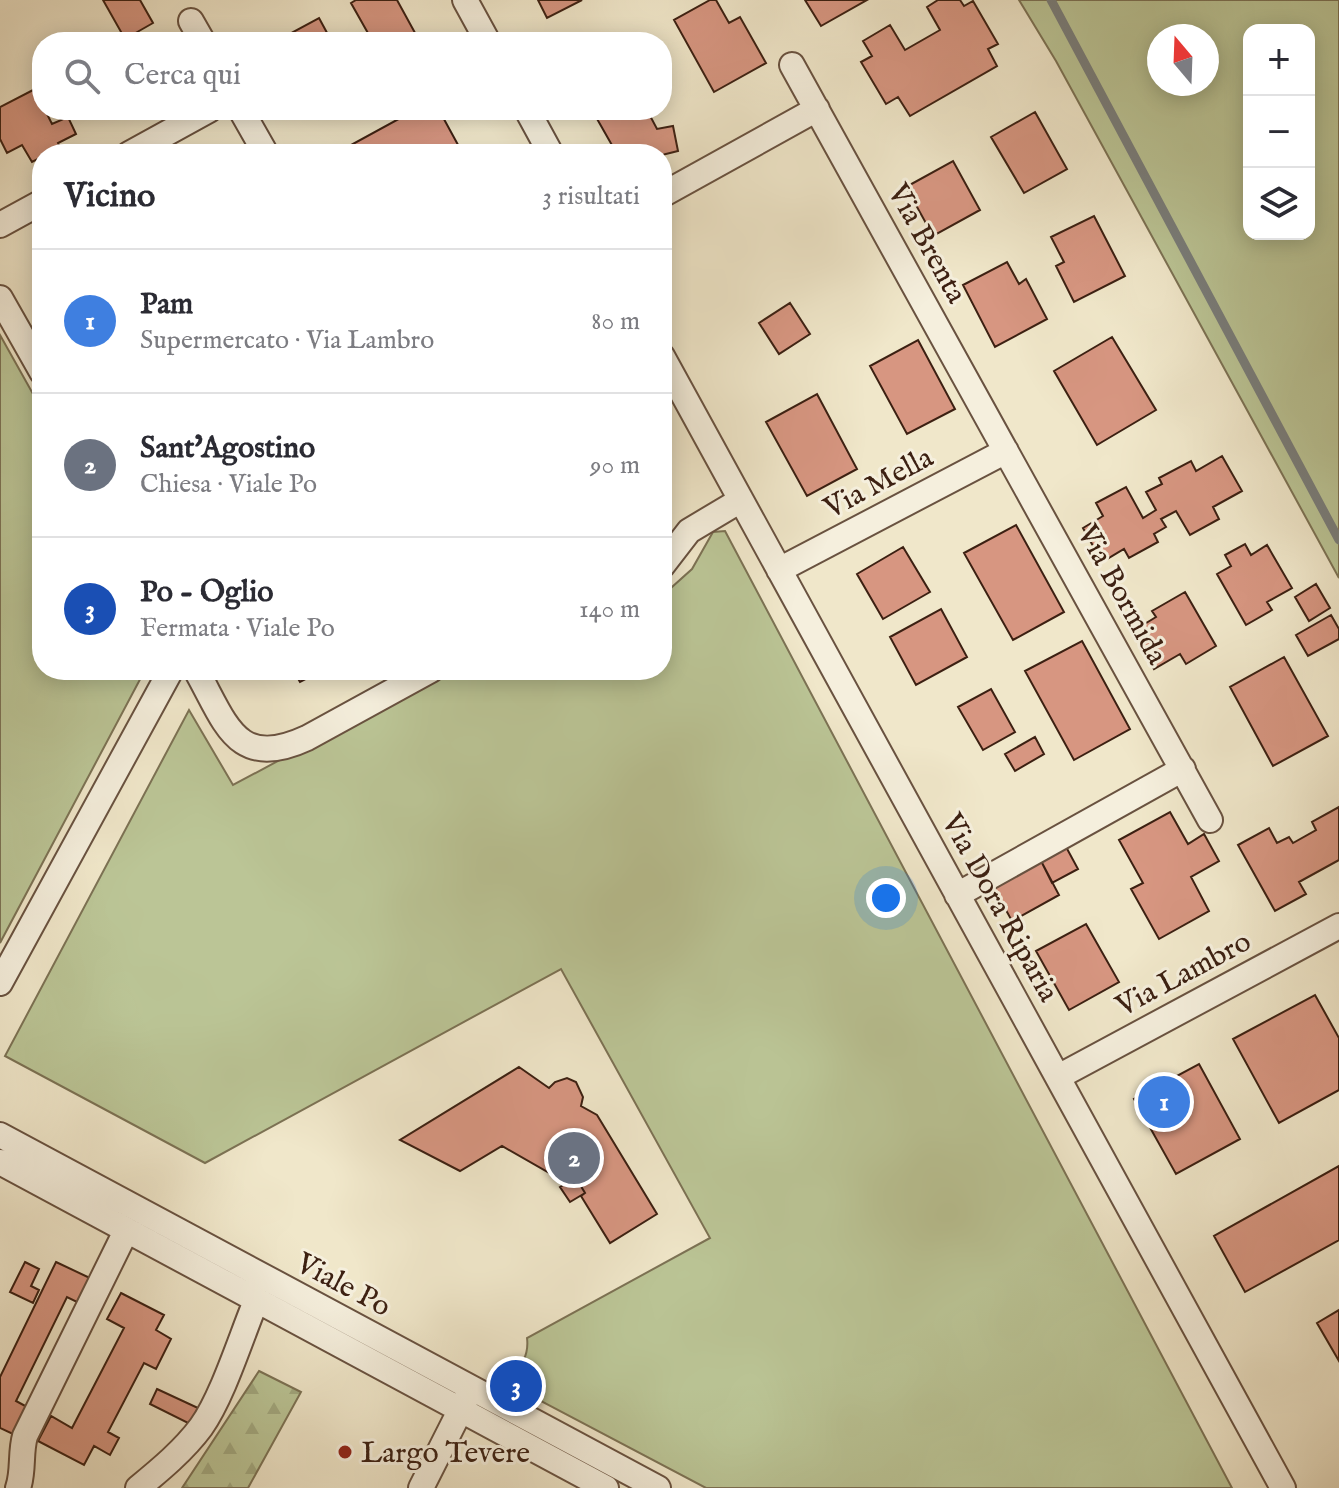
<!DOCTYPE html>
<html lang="it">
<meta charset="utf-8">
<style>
:root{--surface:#fff;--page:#f7f7f7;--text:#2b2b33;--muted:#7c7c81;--line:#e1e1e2;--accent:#8f2418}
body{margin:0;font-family:"IM FELL English",serif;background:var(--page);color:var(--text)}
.controls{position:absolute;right:24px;top:24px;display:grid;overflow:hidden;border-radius:16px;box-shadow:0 4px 20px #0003}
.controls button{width:72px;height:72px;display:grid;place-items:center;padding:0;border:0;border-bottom:2px solid var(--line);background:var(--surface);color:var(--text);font:40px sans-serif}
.compass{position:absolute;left:1147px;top:24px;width:72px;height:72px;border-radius:50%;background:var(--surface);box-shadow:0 4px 20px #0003;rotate:341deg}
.you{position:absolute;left:886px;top:898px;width:28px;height:28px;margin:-20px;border:6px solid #fff;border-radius:50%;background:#1a73e8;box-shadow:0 0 0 12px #1a73e833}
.badge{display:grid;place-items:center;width:52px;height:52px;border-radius:50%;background:var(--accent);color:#fff;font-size:26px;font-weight:700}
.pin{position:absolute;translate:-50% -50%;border:4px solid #fff;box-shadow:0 2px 8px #0006}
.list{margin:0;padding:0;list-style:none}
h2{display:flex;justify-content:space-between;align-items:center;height:104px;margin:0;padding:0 32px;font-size:34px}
h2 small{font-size:26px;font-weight:400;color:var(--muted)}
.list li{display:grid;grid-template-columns:52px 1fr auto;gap:24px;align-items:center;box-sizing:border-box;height:144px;padding:0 32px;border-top:2px solid var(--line)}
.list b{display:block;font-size:30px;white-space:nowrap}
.list p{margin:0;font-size:26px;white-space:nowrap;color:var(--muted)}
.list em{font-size:26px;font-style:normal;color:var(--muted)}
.icon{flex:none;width:44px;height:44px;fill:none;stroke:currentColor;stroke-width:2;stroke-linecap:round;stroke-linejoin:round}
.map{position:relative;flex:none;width:1339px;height:1488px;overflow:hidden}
.search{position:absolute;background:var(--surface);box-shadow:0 4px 20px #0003;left:32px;top:32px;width:640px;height:88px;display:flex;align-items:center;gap:20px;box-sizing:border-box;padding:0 28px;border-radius:32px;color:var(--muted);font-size:30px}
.panel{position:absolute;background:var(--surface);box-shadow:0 4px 20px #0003;left:32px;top:144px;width:640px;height:536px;border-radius:32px}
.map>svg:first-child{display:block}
.green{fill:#bbc596;stroke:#7c7254;stroke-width:2;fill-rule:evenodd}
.forest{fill:url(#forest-firs);stroke:#7c7254;stroke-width:2}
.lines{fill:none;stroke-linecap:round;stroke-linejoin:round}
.stream{stroke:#797e7c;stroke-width:9}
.building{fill:#d79681;stroke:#3c2012;stroke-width:2}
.minor-casing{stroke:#695240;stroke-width:28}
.minor{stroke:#f5efdd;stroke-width:24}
.poi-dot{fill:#8f2418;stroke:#f5efdd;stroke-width:3}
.labels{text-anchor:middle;stroke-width:6;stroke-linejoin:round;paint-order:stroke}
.street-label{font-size:30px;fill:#3c2012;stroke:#f5efdd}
.poi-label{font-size:30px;fill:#3c2012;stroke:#f5efdd;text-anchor:start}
</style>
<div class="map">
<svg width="1339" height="1488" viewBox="0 0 1339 1488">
<defs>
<pattern id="forest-firs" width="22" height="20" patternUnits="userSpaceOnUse" patternTransform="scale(2)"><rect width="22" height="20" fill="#bbc596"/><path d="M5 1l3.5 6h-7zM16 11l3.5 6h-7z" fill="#a2a980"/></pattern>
</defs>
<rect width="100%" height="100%" fill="#f0e7ca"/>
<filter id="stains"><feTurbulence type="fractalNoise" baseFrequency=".0025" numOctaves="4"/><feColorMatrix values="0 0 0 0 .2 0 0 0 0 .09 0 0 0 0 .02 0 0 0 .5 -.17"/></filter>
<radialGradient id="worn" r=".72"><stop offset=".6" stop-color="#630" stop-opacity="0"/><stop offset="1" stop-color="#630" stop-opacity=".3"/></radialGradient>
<path class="green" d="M 1019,0 L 1339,0 L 1339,578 L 1056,61 ZM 1249,30 L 1309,30 L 1309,234 L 1249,234 ZM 1207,36 L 1207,84 L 1159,84 L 1159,36 Z
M 0,335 L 42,410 L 42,670 L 145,670 L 0,943 Z
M 725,531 L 1232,1488 L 706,1488 L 507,1383 L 507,1377 C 522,1369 529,1354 527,1338 L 710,1238 L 561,969 L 205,1163 L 5,1056 L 189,710 L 233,785 L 448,670 L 662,670 L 662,596 L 692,569 L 713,532 Z"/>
<path class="forest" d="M 259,1371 L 301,1392 L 248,1488 L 182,1488 Z"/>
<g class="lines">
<path class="stream" d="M 1051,0 L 1339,540"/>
</g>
<path class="building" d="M 103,0 L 140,0 L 153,23 L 125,39 Z
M 356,0 L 397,0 L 420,42 L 373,42 L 351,3 Z
M 538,0 L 582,0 L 547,18 Z
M 710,0 L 716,0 L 729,23 L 740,17 L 766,63 L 714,92 L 674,20 Z
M 805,0 L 867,0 L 821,26 Z
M 938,0 L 960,0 L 964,6 L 973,1 L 998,44 L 988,49 L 997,66 L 910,116 L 898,97 L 886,104 L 861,62 L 872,56 L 863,41 L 890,25 L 905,50 L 940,30 L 927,7 Z
M 319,18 L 332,42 L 282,42 L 280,39 Z
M 35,89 L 42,110 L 45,110 L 52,124 L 68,117 L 76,134 L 58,143 L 60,148 L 42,154 L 42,157 L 32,162 L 22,145 L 7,153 L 0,139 L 0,107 Z
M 415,110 L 439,110 L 463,154 L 341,154 L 340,151 Z
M 592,110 L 647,110 L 657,129 L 673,126 L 678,151 L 662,155 L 617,154 Z
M 1035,112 L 1067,169 L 1024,193 L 991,137 Z
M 953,161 L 980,210 L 933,236 L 906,187 Z
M 1094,216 L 1125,276 L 1074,302 L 1056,266 L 1064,262 L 1051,237 Z
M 1007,262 L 1019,284 L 1026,279 L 1047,319 L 995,347 L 963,285 Z
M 790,303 L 810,334 L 779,354 L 759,323 Z
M 1112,337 L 1156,410 L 1097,445 L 1054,371 Z
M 918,340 L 955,409 L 907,434 L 870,366 Z
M 817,394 L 857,469 L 807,496 L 766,422 Z
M 1222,456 L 1242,491 L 1213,507 L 1219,519 L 1190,535 L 1176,511 L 1161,519 L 1166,527 L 1154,534 L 1158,542 L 1129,558 L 1124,549 L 1102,562 L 1083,528 L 1103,516 L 1096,503 L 1126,487 L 1143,518 L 1156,510 L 1146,492 L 1162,484 L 1159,478 L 1191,461 L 1196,471 Z
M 1016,525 L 1064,612 L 1013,640 L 964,553 Z
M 1245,544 L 1251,555 L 1267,545 L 1292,588 L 1267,602 L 1272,610 L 1246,625 L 1217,574 L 1231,566 L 1225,555 Z
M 903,547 L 930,592 L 883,619 L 857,574 Z
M 1316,584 L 1330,608 L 1309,621 L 1295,597 Z
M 1185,592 L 1216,646 L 1186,664 L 1180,654 L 1154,669 L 1133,631 L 1156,617 L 1152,611 Z
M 941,609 L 967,657 L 916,685 L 890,637 Z
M 1331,615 L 1339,629 L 1339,639 L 1308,656 L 1296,635 Z
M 1082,641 L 1130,729 L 1074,760 L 1025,671 Z
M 1284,657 L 1328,736 L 1273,766 L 1230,687 Z
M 293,670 L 323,670 L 300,682 Z
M 991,689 L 1015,732 L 983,750 L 958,707 Z
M 1035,737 L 1044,754 L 1015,771 L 1005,754 Z
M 1339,807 L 1339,860 L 1299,882 L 1306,894 L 1275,911 L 1238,845 L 1269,828 L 1277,843 L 1289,837 L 1293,843 L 1316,830 L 1312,822 Z
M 1170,812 L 1188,844 L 1204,834 L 1219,861 L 1191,877 L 1209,911 L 1159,939 L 1131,889 L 1143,883 L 1119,840 Z
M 1065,845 L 1078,869 L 1052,883 L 1040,859 Z
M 1040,859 L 1059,895 L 1012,921 L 992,885 Z
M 1086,924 L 1119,982 L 1069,1010 L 1036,951 Z
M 1315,995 L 1339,1038 L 1339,1090 L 1279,1123 L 1233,1039 Z
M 1199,1064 L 1240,1139 L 1176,1174 L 1134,1099 Z
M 519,1067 L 549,1088 L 555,1082 L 567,1078 L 576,1082 L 583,1097 L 581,1106 L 597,1115 L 657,1214 L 610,1243 L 581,1196 L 585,1193 L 576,1178 L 567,1183 L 502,1146 L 460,1171 L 400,1140 Z
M 1339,1166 L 1339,1240 L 1245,1292 L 1214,1236 Z
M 576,1178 L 585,1193 L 570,1202 L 560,1187 Z
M 25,1262 L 39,1269 L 31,1286 L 39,1290 L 33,1303 L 10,1292 Z
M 56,1262 L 92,1279 L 79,1303 L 67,1297 L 16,1401 L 29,1408 L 15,1435 L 0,1428 L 0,1377 Z
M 121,1293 L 164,1315 L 156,1330 L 171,1339 L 156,1369 L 144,1363 L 108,1432 L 119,1438 L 110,1455 L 94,1446 L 84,1465 L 38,1441 L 51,1416 L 72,1428 L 124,1328 L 107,1319 Z
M 1339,1310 L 1339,1361 L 1317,1323 Z
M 157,1389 L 198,1408 L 190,1424 L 150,1404 Z"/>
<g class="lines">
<g class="minor-casing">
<path id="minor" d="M 465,0 L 488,42
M 191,21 L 203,42
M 792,65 L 1210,820
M 241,110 L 266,154
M 527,110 L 551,154
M 129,154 L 209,110
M 662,195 L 817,109
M 0,225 L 42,202
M 0,298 L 42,372
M 662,356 L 1283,1488
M 662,566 L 689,531 L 741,500
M 779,570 L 1006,451
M 196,670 C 226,723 236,771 307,738 L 431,670
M 957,895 L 1183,769
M 0,983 L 171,670
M 1058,1077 L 1339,926
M 0,1135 L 658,1488
M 0,1162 L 606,1488
M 18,1488 C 24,1471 20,1453 25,1436 L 126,1231
M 138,1488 C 160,1470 184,1450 201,1427 C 223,1396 241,1337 256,1301
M 421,1488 L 467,1397"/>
</g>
<use href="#minor" class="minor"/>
</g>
<circle class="poi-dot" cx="345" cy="1452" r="8"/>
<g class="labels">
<g class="street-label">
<text transform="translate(928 243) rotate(61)" y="10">Via Brenta</text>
<text transform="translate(878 482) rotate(-28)" y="10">Via Mella</text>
<text transform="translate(1123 594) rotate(61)" y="10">Via Bormida</text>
<text transform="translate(1001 907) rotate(61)" y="10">Via Dora Riparia</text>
<text transform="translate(1183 973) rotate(-28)" y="10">Via Lambro</text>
<text transform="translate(344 1284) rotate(28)" y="10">Viale Po</text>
</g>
<g class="poi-label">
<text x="361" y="1462">Largo Tevere</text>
</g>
</g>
<rect width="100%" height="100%" filter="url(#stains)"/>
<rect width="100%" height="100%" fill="url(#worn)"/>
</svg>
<div class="controls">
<button>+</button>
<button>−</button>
<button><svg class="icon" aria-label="layers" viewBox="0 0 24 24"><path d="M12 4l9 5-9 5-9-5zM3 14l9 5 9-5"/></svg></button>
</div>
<svg class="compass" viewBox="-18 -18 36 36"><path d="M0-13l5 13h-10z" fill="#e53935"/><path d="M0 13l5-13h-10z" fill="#7c7c81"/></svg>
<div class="you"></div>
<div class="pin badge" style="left:1164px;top:1102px;background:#3f7fe0">1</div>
<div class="pin badge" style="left:574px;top:1158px;background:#6b7280">2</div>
<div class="pin badge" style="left:516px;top:1386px;background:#1a4fb4">3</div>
<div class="search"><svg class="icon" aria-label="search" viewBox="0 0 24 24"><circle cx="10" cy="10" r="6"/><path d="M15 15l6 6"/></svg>Cerca qui</div>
<section class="panel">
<h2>Vicino<small>3 risultati</small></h2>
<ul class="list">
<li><span class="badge" style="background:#3f7fe0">1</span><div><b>Pam</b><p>Supermercato · Via Lambro</p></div><em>80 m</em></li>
<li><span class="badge" style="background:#6b7280">2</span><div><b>Sant'Agostino</b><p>Chiesa · Viale Po</p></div><em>90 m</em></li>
<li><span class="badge" style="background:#1a4fb4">3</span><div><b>Po - Oglio</b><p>Fermata · Viale Po</p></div><em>140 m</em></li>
</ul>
</section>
</div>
